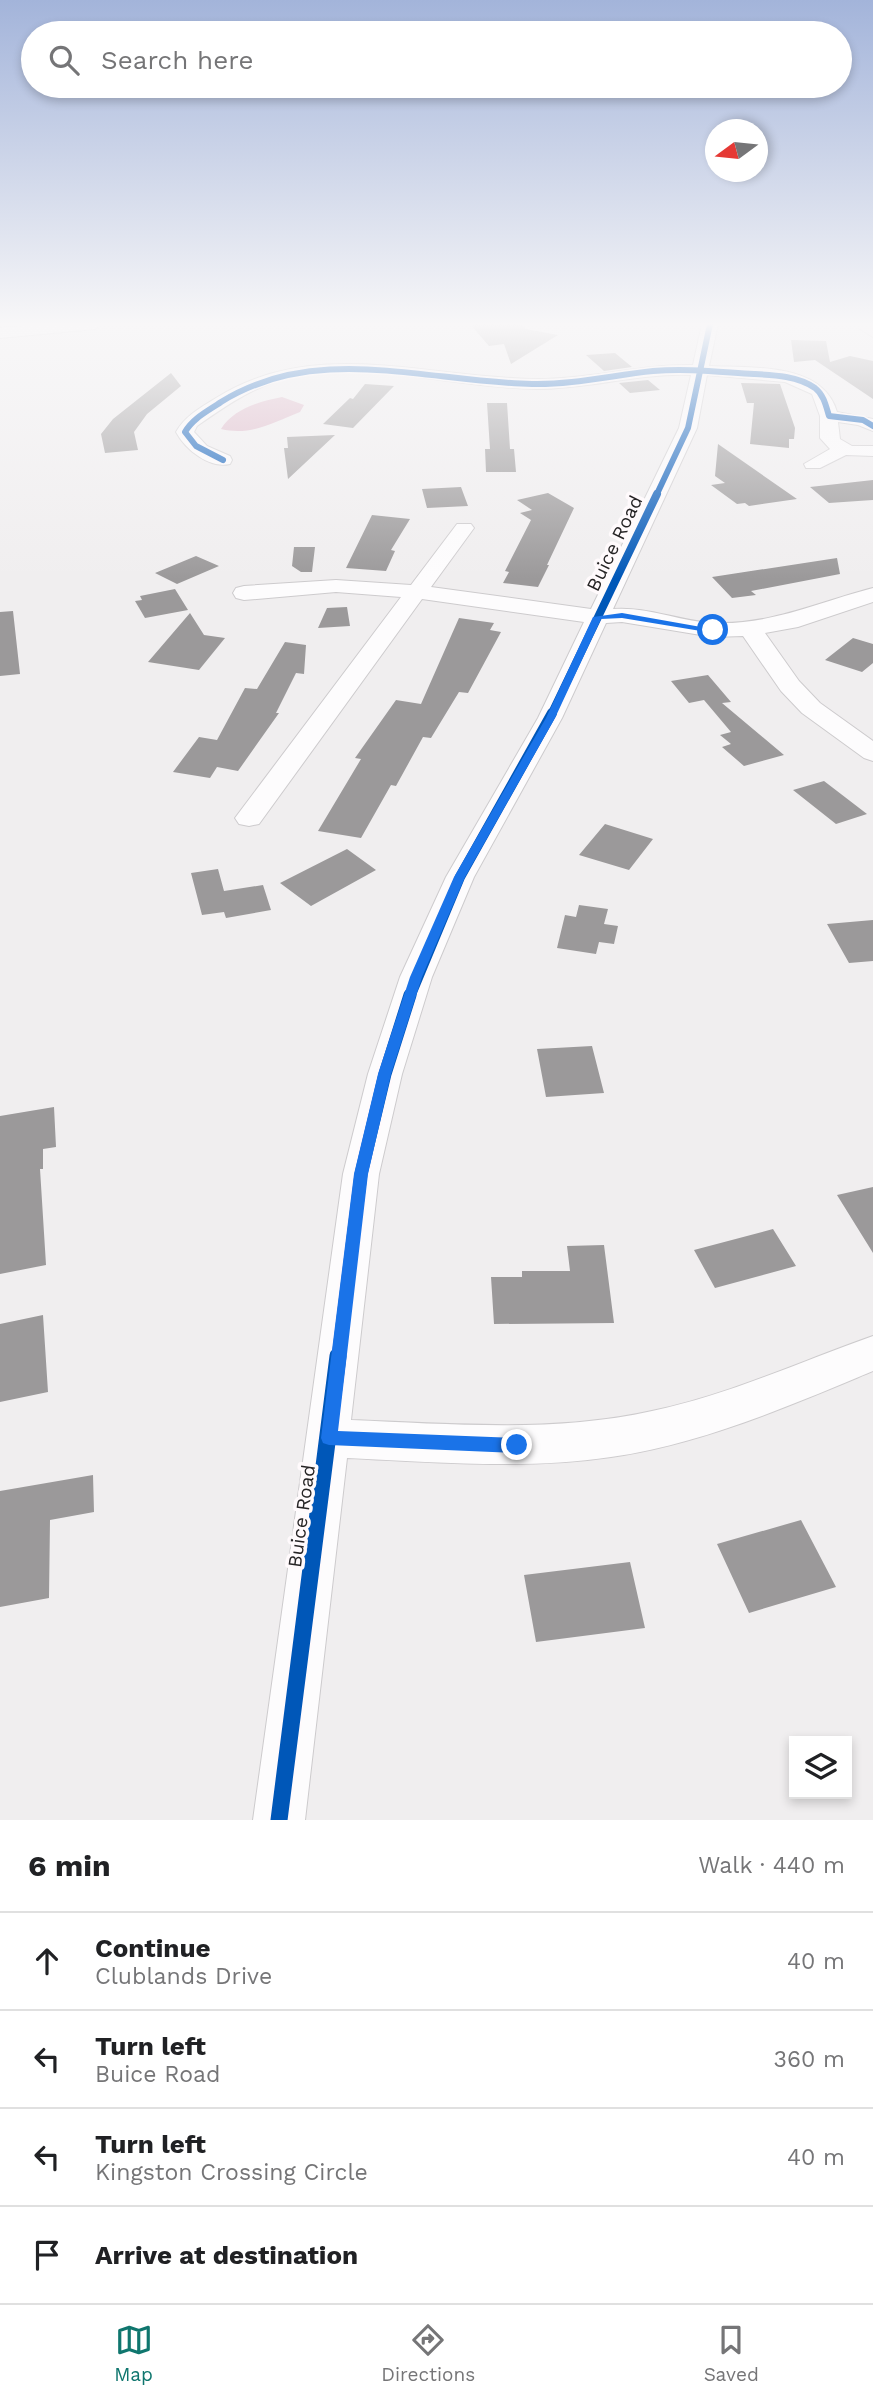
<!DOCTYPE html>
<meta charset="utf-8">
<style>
:root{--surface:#fff;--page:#f6f6f6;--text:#202124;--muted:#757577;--line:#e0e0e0;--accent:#0f766e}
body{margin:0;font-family:"Work Sans",sans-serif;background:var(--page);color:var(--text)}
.controls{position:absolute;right:21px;bottom:21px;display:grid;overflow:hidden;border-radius:0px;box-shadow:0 4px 10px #0003}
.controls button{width:63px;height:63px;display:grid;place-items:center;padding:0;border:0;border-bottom:2px solid var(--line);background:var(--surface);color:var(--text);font:35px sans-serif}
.compass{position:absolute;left:705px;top:119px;width:63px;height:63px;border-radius:50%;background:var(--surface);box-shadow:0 4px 10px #0003;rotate:255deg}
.stop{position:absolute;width:21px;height:21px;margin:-16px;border:5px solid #1a73e8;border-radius:50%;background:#fff}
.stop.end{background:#1a73e8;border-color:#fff;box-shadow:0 2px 7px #0008}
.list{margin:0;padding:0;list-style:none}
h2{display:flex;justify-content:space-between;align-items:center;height:91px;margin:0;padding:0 28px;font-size:30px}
h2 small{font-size:23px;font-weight:400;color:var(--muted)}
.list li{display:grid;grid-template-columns:46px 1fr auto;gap:21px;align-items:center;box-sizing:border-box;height:98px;padding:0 28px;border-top:2px solid var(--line)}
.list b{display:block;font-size:26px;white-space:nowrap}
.list p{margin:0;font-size:23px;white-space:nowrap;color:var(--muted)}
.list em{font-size:23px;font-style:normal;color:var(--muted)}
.icon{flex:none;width:38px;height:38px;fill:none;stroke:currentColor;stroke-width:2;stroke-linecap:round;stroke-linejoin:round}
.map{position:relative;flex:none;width:873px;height:1820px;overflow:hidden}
.search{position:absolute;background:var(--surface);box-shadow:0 4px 10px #0003;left:21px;right:21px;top:21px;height:77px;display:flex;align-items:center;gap:18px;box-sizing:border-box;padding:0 24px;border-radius:38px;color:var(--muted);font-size:26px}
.sheet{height:483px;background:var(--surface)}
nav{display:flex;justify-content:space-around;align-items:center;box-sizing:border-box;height:98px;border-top:2px solid var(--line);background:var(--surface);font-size:19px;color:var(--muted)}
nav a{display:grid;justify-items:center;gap:4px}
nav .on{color:var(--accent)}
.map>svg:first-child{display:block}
.water{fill:#dbb3c4}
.building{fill:#9b999a}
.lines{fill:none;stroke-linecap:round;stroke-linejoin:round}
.minor-casing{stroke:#cdcbcd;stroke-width:2}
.major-casing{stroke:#cac9ca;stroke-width:2}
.minor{fill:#fdfcfd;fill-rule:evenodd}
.major{fill:#f4ebef;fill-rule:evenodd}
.cycleway-far4-casing{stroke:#fffafc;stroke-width:9}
.cycleway-far3-casing{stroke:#fffafc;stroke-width:11}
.cycleway-far2-casing{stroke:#fffafc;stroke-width:14}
.cycleway-far1-casing{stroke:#fffafc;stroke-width:18}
.cycleway-casing{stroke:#fffafc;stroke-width:21}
.cycleway-far4{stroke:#0057b8;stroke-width:6}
.cycleway-far3{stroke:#0057b8;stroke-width:8}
.cycleway-far2{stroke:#0057b8;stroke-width:10}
.cycleway-far1{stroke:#0057b8;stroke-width:13}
.cycleway{stroke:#0057b8;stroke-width:17}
.route{fill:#1a73e8}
.labels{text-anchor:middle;stroke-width:7;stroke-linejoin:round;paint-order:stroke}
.street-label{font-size:19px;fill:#262425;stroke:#fffafc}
</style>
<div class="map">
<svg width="873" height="1820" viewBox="0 0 873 1820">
<rect width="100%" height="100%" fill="#f0eeef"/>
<path class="water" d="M 282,397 L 304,405 L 300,412 C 272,423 251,436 221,429 C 233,409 261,401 282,397 Z"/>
<path class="building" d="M 470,324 L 521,324 L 526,329 L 558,335 L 511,364 L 504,344 L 489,346 Z
M 791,340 L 826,341 L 830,362 L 850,356 L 873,361 L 873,399 L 815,360 L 794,362 Z
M 615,353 L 632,367 L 604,371 L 586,355 Z
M 171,373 L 181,386 L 147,414 L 134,432 L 138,450 L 105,453 L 101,434 L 113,419 Z
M 648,380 L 660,390 L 630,393 L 619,383 Z
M 741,383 L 780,384 L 795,428 L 794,439 L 789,439 L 789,448 L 750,444 L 754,403 L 747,403 Z
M 365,384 L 394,386 L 353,428 L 323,424 L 350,398 L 353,399 Z
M 487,403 L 507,403 L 510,449 L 514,449 L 516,472 L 486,472 L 485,449 L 490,449 Z
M 335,435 L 288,479 L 284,448 L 288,448 L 287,437 Z
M 718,444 L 797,499 L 749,506 L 745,503 L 737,504 L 711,485 L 725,483 L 715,476 Z
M 873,480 L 873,500 L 858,501 L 829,503 L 810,487 Z
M 461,487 L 468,506 L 427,508 L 422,489 Z
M 548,493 L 574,508 L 547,565 L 549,565 L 538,587 L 503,583 L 509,572 L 505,571 L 531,520 L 520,513 L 532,510 L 517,500 Z
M 372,515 L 410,519 L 391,550 L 395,551 L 386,571 L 346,568 Z
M 294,547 L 315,547 L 312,572 L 301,572 L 292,566 Z
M 196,556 L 219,566 L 177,584 L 155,573 Z
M 837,558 L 840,574 L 751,591 L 756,595 L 732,598 L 712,577 Z
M 175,589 L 188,610 L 145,618 L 135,601 L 142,600 L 140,596 Z
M 347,607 L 350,626 L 318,628 L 327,608 Z
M 13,611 L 20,674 L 0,676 L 0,612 Z
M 190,613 L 204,635 L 225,638 L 199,670 L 148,662 Z
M 459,618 L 494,623 L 490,630 L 501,632 L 468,693 L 459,692 L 431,738 L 423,737 L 396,786 L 391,785 L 361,838 L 318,831 L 361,759 L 355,758 L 396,700 L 421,704 Z
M 853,638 L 873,644 L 873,663 L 862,672 L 825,660 Z
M 285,642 L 306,645 L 304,674 L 296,673 L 276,713 L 279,713 L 238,771 L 217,767 L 210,778 L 173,772 L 199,737 L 217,740 L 245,688 L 257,689 Z
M 708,675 L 731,702 L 722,703 L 784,755 L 744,766 L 722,747 L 731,744 L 720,735 L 731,732 L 704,700 L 689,703 L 671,681 Z
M 824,781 L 867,814 L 836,824 L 793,790 Z
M 605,824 L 653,839 L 629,870 L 579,855 Z
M 347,849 L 376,870 L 311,906 L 280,883 Z
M 218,869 L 224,891 L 263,885 L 271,910 L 226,918 L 224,912 L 202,915 L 191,873 Z
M 579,905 L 608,909 L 604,924 L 618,926 L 614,944 L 599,942 L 596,954 L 557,948 L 565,915 L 576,917 Z
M 873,920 L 873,961 L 849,963 L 827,924 Z
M 592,1046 L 604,1093 L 546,1097 L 537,1049 Z
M 54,1107 L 56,1147 L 43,1149 L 43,1169 L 40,1169 L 46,1265 L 0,1274 L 0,1116 Z
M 873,1187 L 873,1253 L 837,1195 Z
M 773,1229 L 796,1266 L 715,1288 L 694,1250 Z
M 604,1245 L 614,1323 L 494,1324 L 491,1277 L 522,1277 L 522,1271 L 570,1271 L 567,1246 Z
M 43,1315 L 48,1392 L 0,1402 L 0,1324 Z
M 93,1475 L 94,1512 L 50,1520 L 49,1598 L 0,1607 L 0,1491 Z
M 801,1520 L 836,1587 L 749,1613 L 717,1544 Z
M 630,1562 L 645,1628 L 536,1642 L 524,1575 Z"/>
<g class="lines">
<g class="minor-casing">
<path id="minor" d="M 47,324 L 103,324 L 95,329 L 0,338 L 0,328 Z
M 702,324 L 718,324 L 709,366 C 751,368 823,362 837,412 L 873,419 L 873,431 L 858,425 L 838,422 L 840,439 L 852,446 L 873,446 L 873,456 L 846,455 L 820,468 L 806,468 L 804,464 L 830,449 L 820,438 L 820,416 L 812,394 L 785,382 L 707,375 L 697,428 L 613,609 C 647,606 681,622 715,623 C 771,625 819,602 873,588 L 873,602 L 798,627 L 765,633 L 799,681 L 820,703 L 873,741 L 873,761 L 864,758 L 802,713 L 781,691 L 743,636 L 713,637 L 622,622 L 606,623 L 562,718 L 474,877 L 432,977 L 402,1074 L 379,1174 L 351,1420 C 452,1424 553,1433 652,1411 C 729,1395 799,1362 873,1336 L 873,1371 C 789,1406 702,1444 611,1457 C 524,1470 435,1462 347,1458 L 305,1820 L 253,1820 L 343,1174 L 368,1074 L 400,977 L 446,877 L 538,718 L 584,622 L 422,599 L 259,824 L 249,826 L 239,824 L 235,818 L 401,597 L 336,592 L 244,600 L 236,598 L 233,593 L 236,588 L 244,586 L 336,580 L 411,585 L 457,524 L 471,524 L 474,528 L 431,587 L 591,609 L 679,428 L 691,375 C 639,373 589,389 537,389 C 453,389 352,354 271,383 C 244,393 220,410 197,426 L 194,432 L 207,446 L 230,456 L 232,460 L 230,464 C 209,469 185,449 176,432 C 185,416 200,408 216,398 C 316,335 430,379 539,379 C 591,379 641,364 693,365 Z"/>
</g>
<g class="major-casing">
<path id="major" d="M 852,324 L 873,324 L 873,337 Z"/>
</g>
<use href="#minor" class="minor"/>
<use href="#major" class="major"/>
<g class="cycleway-far4-casing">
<path id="cycleway-far4" d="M 223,460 L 196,446 L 185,432 C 193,418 208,411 221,402 C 317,342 427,382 532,384 C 573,385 613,375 653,371 C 687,368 720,372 754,374 C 774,375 798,376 815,388 C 824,395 826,406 829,416 L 863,420 L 873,426
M 656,496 L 688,428 L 710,324"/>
</g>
<g class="cycleway-far3-casing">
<path id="cycleway-far3" d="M 551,715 L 657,494"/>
</g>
<g class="cycleway-far2-casing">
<path id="cycleway-far2" d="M 410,997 L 460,877 L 552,713"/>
</g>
<g class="cycleway-far1-casing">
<path id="cycleway-far1" d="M 338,1358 L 361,1174 L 385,1074 L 410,995"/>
</g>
<g class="cycleway-casing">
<path id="cycleway" d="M 279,1820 L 338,1356"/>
</g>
<use href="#cycleway-far4" class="cycleway-far4"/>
<use href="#cycleway-far3" class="cycleway-far3"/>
<use href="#cycleway-far2" class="cycleway-far2"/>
<use href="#cycleway-far1" class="cycleway-far1"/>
<use href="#cycleway" class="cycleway"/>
</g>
<linearGradient id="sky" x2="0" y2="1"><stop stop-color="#a3b4da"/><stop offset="0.56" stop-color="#f8f7f8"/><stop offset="1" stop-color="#f8f7f8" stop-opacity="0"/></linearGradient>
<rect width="873" height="579" fill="url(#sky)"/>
<path class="route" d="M 622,613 L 718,630 L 713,633 L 622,618 L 601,619 L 555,718 L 465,877 L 422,977 L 391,1074 L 368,1174 L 338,1431 L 517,1438 L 523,1440 L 525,1445 L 523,1450 L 517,1453 L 329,1445 L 323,1443 L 321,1438 L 354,1174 L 378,1074 L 410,977 L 454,877 L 546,718 L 593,617 Z"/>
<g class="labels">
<g class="street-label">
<text transform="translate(614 543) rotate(-64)" y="7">Buice Road</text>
<text transform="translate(301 1516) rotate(-82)" y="7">Buice Road</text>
</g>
</g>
</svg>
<div class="controls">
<button><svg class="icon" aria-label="layers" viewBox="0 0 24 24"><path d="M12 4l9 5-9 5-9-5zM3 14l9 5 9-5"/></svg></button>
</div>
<svg class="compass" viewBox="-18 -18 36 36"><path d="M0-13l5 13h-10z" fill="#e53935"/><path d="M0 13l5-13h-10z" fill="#757577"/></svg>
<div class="stop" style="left:713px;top:630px"></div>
<div class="stop end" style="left:517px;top:1445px"></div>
<div class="search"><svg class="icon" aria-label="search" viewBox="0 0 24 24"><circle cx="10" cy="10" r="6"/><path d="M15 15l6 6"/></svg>Search here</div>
</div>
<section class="sheet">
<h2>6 min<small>Walk · 440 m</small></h2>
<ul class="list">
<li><svg class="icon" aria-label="ahead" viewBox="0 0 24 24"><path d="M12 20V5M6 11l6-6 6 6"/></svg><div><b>Continue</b><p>Clublands Drive</p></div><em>40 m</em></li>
<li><svg class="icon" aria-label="left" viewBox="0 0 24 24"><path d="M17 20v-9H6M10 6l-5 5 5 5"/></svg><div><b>Turn left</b><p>Buice Road</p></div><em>360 m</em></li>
<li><svg class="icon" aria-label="left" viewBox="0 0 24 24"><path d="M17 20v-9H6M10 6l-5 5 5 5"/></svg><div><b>Turn left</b><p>Kingston Crossing Circle</p></div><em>40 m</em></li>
<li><svg class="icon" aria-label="arrive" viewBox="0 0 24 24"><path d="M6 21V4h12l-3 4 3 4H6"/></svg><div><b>Arrive at destination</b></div></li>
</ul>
</section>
<nav>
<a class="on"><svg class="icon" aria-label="map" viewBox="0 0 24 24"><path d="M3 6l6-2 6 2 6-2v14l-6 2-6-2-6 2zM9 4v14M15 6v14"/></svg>Map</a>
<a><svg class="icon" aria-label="directions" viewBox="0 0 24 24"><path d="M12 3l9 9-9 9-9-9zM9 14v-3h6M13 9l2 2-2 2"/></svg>Directions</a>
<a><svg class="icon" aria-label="saved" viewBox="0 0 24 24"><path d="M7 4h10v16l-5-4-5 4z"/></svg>Saved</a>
</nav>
